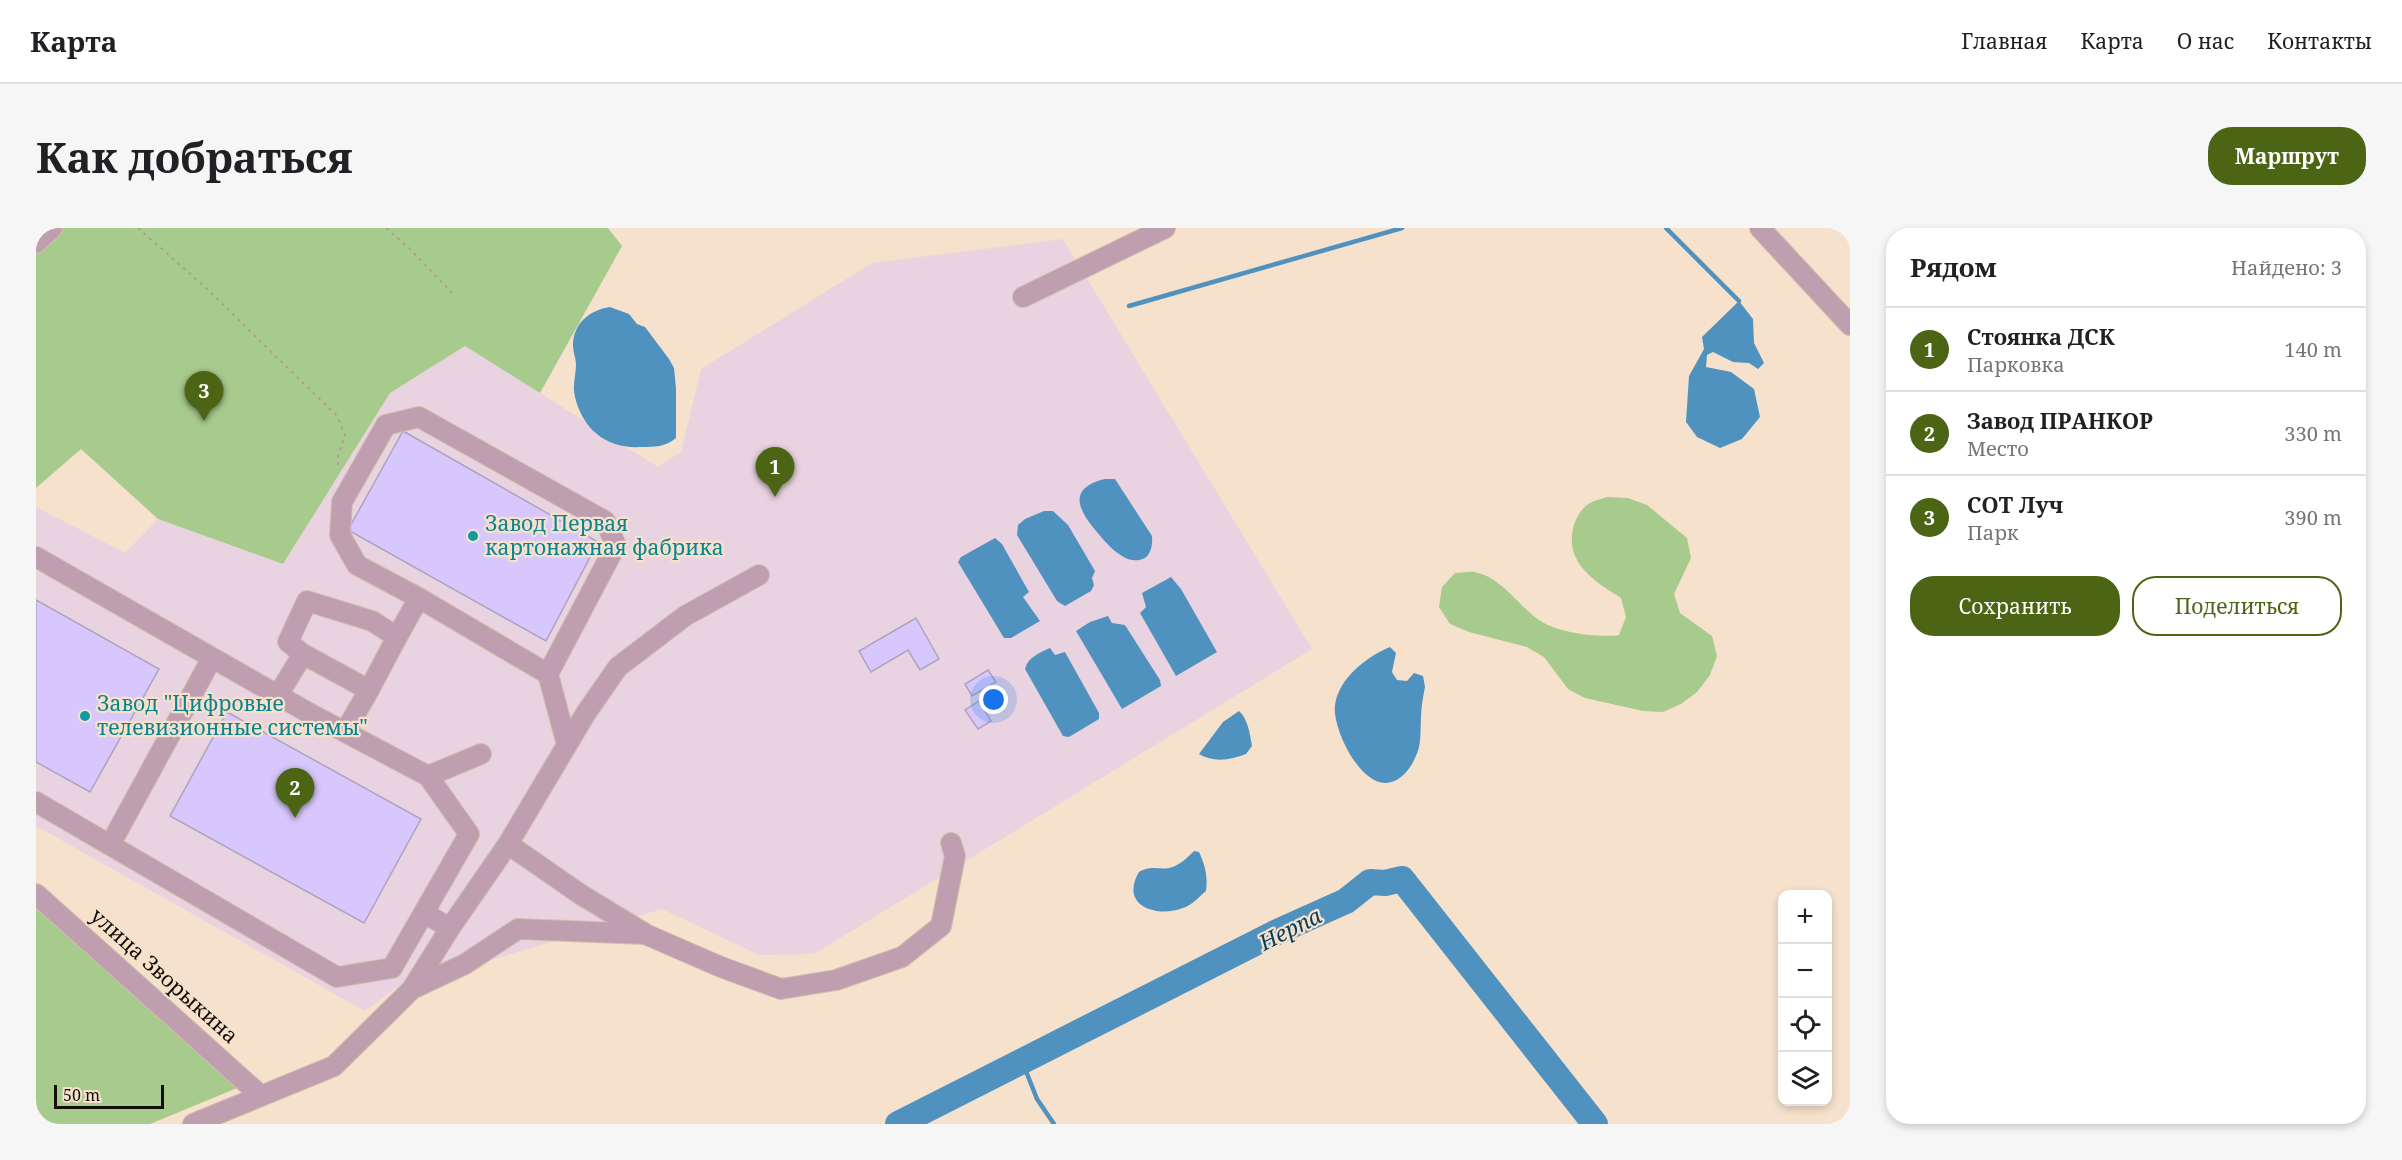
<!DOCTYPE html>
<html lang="ru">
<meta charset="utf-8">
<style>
:root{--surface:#fff;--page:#f6f6f6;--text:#202124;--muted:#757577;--line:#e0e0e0;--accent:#4c6515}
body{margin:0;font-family:"Noto Serif",serif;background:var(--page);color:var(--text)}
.controls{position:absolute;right:18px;bottom:18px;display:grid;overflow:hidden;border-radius:12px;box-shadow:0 3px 9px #0003}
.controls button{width:54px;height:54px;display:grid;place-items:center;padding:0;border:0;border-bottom:2px solid var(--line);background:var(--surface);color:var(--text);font:30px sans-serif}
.scale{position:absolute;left:18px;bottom:15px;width:110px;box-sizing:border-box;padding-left:6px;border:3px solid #140e07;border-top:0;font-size:16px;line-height:21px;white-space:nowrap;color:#140e07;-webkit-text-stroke:4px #f6e1cc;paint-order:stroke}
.you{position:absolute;left:958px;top:472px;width:21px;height:21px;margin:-15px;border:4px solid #fff;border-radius:50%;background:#1a73e8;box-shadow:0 0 0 9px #1a73e833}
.badge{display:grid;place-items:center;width:39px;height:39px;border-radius:50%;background:var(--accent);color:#fff;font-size:20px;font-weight:700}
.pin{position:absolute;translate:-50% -50px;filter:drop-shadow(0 2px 3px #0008)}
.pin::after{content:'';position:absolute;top:32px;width:21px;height:18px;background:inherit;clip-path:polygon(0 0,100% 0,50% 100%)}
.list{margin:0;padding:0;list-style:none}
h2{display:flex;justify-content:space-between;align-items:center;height:78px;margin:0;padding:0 24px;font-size:26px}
h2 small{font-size:20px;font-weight:400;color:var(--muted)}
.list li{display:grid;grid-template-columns:39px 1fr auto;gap:18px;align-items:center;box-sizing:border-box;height:84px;padding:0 24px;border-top:2px solid var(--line)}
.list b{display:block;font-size:22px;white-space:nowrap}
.list p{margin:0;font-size:20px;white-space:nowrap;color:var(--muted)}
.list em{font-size:20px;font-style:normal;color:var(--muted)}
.actions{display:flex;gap:12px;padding:18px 24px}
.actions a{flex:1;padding:14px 0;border:2px solid var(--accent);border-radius:24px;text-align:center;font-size:21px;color:var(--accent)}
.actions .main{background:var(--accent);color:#fff}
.icon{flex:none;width:33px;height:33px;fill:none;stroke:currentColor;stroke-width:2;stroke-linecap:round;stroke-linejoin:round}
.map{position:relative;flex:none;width:1814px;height:896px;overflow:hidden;border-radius:24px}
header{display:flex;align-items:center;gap:36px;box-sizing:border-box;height:84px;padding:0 30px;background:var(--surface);border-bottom:2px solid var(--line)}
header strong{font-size:28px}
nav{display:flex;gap:33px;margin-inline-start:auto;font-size:21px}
.intro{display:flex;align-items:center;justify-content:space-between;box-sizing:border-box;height:144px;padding:0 36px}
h1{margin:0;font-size:42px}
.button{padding:15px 27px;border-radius:24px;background:var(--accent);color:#fff;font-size:21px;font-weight:700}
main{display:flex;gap:36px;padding:0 36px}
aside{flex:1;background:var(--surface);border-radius:24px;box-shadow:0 3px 9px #0003}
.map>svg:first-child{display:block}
.industrial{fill:#ead3e0}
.green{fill:#a7ca8d}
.water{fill:#5092bf}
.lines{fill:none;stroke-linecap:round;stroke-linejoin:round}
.stream{stroke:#5092bf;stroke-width:4.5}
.river{stroke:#5092bf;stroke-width:26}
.building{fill:#d7c7fd;stroke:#aba4bd;stroke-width:1.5}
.minor-casing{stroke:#d2bfac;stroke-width:22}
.path{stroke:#b09f8f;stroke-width:2;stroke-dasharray:3 4.5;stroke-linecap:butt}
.minor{stroke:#bf9faf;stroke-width:20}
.culture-dot{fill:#0f9aa8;stroke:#f6e1cc;stroke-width:2}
.labels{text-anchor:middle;stroke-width:4.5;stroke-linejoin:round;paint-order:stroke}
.culture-label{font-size:21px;fill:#0d838f;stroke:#f6e1cc;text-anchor:start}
.street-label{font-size:21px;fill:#140e07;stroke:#f6e1cc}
.water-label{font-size:22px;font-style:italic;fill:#073e5d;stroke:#f6e1cc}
</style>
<header>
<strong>Карта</strong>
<nav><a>Главная</a><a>Карта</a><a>О нас</a><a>Контакты</a></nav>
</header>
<div class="intro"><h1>Как добраться</h1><a class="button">Маршрут</a></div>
<main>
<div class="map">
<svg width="1814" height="896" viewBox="0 0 1814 896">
<rect width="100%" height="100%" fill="#f6e1cc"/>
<path class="industrial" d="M 1027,11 L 1276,421 L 778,726 L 723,727 L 626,681 L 360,760 L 329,783 L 0,598 L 0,279 L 89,325 L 122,291 L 247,336 L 354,165 L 429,118 L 622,239 L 645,224 L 665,141 L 836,35 Z"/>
<path class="green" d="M 0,0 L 572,0 L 586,18 L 504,165 L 429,118 L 354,165 L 247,336 L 122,291 L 45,221 L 0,260 Z
M 1571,269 L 1592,270 L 1611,277 L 1651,310 L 1655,330 L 1638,366 L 1644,385 L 1676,408 L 1681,428 L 1674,447 L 1661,464 L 1645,476 L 1627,484 L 1607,483 L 1549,470 L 1532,461 L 1508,429 L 1491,419 L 1433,404 L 1414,396 L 1403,379 L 1406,359 L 1419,345 C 1425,345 1432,343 1438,344 C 1467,349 1483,380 1506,394 C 1525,405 1561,410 1583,407 L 1590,389 L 1585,370 C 1569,360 1548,347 1540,330 C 1531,313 1537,285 1554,275 C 1559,272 1566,271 1571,269 Z
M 0,671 L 206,858 L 114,896 L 0,896 Z"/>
<path class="water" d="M 1703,73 L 1717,91 L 1718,115 L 1728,135 L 1722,141 L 1713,135 L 1697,134 L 1677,124 L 1671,127 L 1670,139 L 1695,144 L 1718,161 L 1724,189 L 1706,211 L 1684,220 L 1661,209 L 1650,194 L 1653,148 L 1668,121 L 1666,109 Z
M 574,79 L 593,86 L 601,96 L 609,99 L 633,131 L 638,140 L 640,160 L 640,210 C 629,219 619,219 605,219 C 571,221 547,202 539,169 C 536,158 540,147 540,137 C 540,130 537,124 537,118 C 537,95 554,82 574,79 Z
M 1069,251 L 1079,251 L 1116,308 C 1117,321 1113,334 1097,332 C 1084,331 1069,314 1061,304 C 1042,282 1031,260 1069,251 Z
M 1008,283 L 1017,283 L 1032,297 L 1059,343 L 1056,350 L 1058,357 L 1055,363 L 1029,378 L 1021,373 L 981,307 L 982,297 L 989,291 Z
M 959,310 L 966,316 L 993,364 L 987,369 L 1004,393 L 975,410 L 968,410 L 922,334 L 925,329 Z
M 1135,349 L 1145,361 L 1181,424 L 1140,448 L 1104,385 L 1110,379 L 1106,365 Z
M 1072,388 L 1076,395 L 1089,397 L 1124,452 L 1125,458 L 1086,481 L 1040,403 L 1054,394 Z
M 1354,419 L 1360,425 L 1356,444 L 1361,452 L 1371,453 L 1378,445 L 1387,448 L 1389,459 C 1387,469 1385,480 1385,490 C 1384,504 1386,517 1379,530 C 1374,542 1363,555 1349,555 C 1323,555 1296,500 1299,477 C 1303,450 1330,429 1354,419 Z
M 1014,420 L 1019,427 L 1029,424 L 1063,485 L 1063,491 L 1033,509 L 1027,508 L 989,441 C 992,429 1003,425 1014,420 Z
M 1203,483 C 1212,491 1214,506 1216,518 L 1210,526 C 1195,532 1177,535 1163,526 L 1187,494 Z
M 1158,623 L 1163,624 C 1169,637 1172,648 1170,663 C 1163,669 1156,677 1147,680 C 1121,690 1083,678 1103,644 C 1116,637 1120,642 1133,640 C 1143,638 1151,630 1158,623 Z"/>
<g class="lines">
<path class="stream" d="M 1630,0 L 1703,73
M 1093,78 L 1366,0
M 986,833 L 1001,871 L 1018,896"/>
<path class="river" d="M 862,896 L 1241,704 L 1310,673 L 1334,654 L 1349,655 L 1366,651 L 1559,896"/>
</g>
<path class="building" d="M 367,203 L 562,314 L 510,413 L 312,302 Z
M 0,372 L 123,441 L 54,564 L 0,534 Z
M 880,390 L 903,431 L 884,442 L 872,422 L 835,444 L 823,423 Z
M 952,442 L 960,454 L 936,468 L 929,456 Z
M 943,473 L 955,493 L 942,501 L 929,482 Z
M 191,484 L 385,591 L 328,695 L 134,588 Z"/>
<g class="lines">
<g class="minor-casing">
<path id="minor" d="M 1724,0 L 1814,97
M 0,15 L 16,0
M 987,69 L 1129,0
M 0,329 L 273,485 L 392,548 L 433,606 L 356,740 L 301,749 L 0,574
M 361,409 L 383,370 L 512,446 L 580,317 L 569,293 L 383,189 L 350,197 L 306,274 L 304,307 L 321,337 L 383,370
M 267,426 L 252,414 L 271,373 L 336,393 L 361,409 L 333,462
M 512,446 L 531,517
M 242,467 L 267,426 L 333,462 L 309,504
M 392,548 L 445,526
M 472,616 L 544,666 L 608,705
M 74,617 L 176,430
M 0,666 L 224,867
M 414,700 L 472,616 L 550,485 L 582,439 L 649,388 L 723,347
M 376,761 L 429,736 L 482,701 L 609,706 L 685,739 L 745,761 L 800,752 L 866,729 L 905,698 L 919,628 L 915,615
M 157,896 L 298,838 L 376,761 L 414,700 L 388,685"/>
</g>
<path class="path" d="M 102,0 L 168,58 L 301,188 L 309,207 L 302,228 L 302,237
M 350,0 L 373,20 L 417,66"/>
<use href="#minor" class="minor"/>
</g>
<g class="culture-dot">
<circle cx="437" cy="308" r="6"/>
<circle cx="49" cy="488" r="6"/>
</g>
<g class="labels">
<g class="culture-label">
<text x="449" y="303">Завод Первая<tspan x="449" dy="24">картонажная фабрика</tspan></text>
<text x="61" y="483">Завод "Цифровые<tspan x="61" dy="24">телевизионные системы"</tspan></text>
</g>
<g class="street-label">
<text transform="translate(128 748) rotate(42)" y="7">улица Зворыкина</text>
</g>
<g class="water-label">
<text transform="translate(1254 701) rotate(-27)" y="8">Нерпа</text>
</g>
</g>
</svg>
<div class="controls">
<button>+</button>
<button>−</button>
<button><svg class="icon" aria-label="locate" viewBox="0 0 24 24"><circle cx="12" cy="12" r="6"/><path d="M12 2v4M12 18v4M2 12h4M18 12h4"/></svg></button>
<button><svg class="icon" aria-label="layers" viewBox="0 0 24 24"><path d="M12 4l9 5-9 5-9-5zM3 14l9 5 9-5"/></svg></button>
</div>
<div class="scale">50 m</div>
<div class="you"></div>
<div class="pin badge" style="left:739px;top:269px">1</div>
<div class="pin badge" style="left:259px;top:590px">2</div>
<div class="pin badge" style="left:168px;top:193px">3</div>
</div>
<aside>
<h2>Рядом<small>Найдено: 3</small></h2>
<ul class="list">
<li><span class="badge">1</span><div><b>Стоянка ДСК</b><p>Парковка</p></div><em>140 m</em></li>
<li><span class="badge">2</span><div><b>Завод ПРАНКОР</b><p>Место</p></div><em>330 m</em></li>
<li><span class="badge">3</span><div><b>СОТ Луч</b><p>Парк</p></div><em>390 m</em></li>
</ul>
<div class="actions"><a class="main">Сохранить</a><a>Поделиться</a></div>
</aside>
</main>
